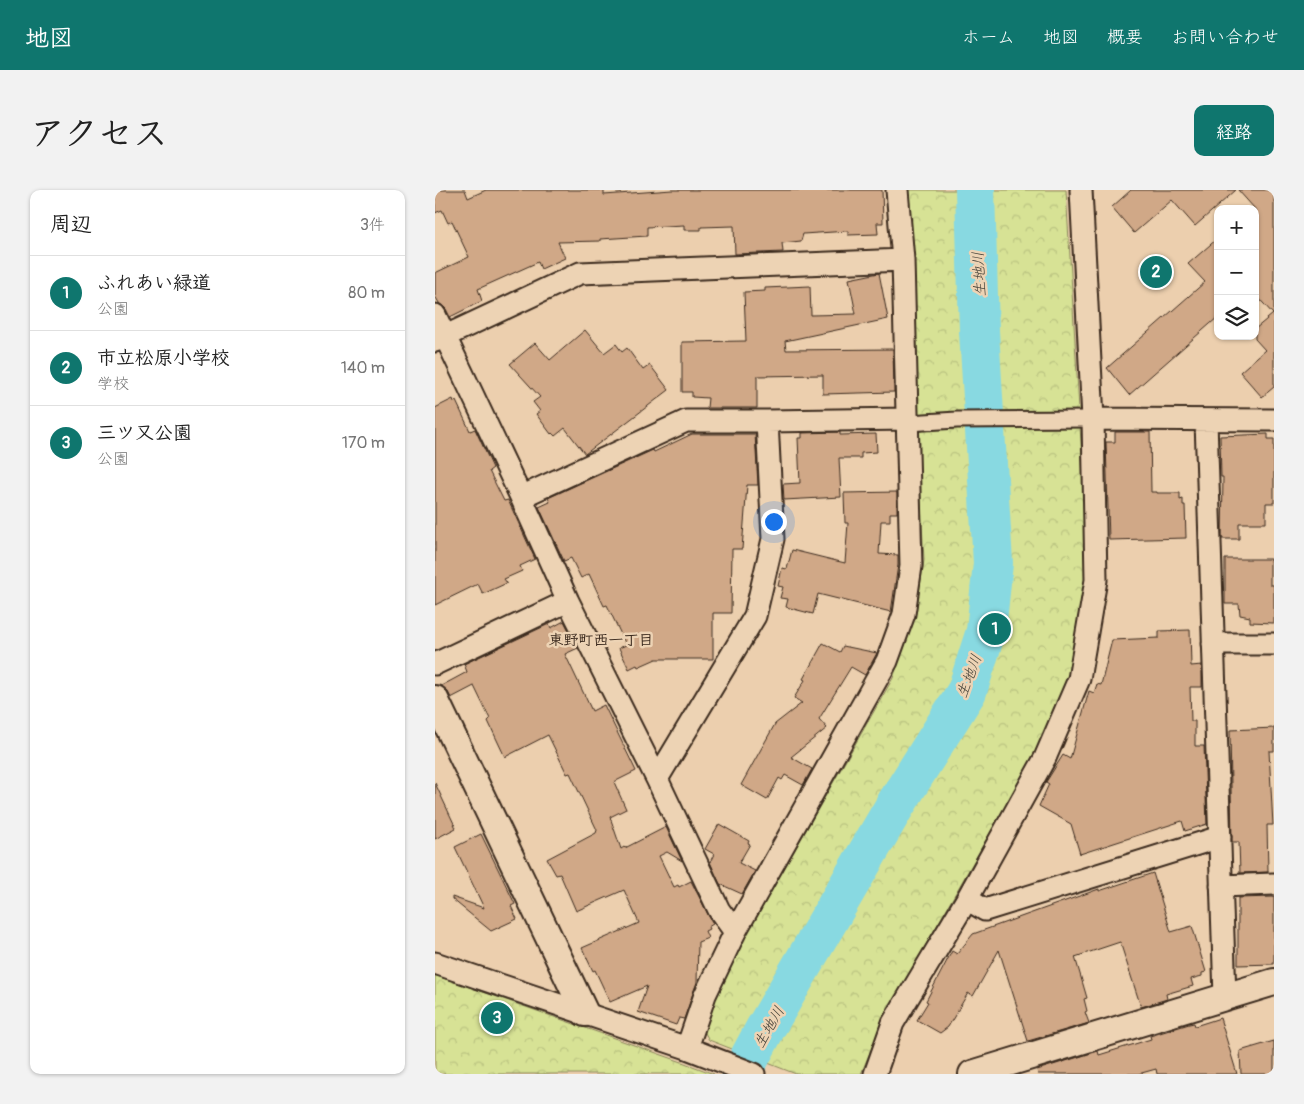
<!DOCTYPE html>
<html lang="ja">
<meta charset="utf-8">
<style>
:root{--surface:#fff;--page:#f2f2f2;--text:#222;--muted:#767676;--line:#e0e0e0;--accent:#0f766e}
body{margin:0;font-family:Pangolin,"Klee One",sans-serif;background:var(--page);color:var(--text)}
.controls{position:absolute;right:15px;top:15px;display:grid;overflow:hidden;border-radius:10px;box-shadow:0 1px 4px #0004}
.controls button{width:45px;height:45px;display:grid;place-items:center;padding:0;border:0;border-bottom:1px solid var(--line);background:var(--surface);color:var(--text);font:25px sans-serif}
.you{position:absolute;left:338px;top:331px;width:18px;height:18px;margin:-12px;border:4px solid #fff;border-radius:50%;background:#1a73e8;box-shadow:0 0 0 8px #1a73e833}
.badge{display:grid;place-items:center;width:32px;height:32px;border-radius:50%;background:var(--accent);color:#fff;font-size:16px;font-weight:700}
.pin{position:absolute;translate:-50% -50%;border:2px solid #fff;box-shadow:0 1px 5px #0006}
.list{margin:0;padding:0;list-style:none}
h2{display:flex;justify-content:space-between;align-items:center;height:65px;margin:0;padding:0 20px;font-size:21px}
h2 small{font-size:16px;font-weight:400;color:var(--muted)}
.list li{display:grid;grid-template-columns:32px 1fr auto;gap:15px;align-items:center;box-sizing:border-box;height:75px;padding:0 20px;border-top:1px solid var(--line)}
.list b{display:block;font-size:19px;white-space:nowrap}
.list p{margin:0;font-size:16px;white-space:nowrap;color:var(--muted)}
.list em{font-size:16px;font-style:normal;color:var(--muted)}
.icon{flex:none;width:28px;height:28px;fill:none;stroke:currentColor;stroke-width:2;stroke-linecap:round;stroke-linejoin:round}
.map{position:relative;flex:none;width:839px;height:884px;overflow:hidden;border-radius:10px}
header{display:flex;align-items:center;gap:30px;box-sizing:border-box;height:70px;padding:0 25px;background:var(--accent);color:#fff}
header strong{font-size:24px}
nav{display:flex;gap:28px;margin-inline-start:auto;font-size:18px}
.intro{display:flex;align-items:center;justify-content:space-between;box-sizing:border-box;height:120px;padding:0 30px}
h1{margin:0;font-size:35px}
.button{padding:12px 22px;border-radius:10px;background:var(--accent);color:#fff;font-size:18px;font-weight:700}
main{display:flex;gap:30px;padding:0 30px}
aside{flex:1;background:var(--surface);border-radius:10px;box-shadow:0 1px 4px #0004}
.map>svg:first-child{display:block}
.forest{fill:url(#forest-crowns);stroke:#89865a}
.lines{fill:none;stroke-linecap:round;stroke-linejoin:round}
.river{stroke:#88d9e1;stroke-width:40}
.building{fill:#d0a887;stroke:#3b2a1e}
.pedestrian-casing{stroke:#3b2a1e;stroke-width:19}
.minor-casing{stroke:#3b2a1e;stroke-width:25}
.tertiary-casing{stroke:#3b2a1e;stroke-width:30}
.pedestrian{stroke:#edd3b4;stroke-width:15}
.minor{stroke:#edd3b4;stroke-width:21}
.tertiary{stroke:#edd3b4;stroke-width:26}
.labels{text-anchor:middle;stroke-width:5;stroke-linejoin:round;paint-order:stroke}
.water-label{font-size:15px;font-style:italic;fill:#47443b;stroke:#edd3b4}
.neighbourhood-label{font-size:15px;font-weight:bold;fill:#3b2a1e;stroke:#edd3b4}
</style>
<header>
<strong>地図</strong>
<nav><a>ホーム</a><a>地図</a><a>概要</a><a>お問い合わせ</a></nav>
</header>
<div class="intro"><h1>アクセス</h1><a class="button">経路</a></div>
<main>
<aside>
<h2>周辺<small>3件</small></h2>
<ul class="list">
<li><span class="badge">1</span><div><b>ふれあい緑道</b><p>公園</p></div><em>80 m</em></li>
<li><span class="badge">2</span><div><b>市立松原小学校</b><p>学校</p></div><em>140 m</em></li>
<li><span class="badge">3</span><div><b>三ツ又公園</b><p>公園</p></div><em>170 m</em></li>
</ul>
</aside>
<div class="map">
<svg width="839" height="884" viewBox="0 0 839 884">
<defs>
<pattern id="forest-crowns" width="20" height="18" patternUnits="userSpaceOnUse" patternTransform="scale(1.25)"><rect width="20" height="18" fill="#d7e295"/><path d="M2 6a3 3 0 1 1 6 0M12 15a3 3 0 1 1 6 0" fill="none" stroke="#b9c280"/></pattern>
</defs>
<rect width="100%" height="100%" fill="#eccfae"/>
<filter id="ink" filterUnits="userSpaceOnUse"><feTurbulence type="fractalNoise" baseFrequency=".02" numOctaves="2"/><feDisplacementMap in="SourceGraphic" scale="10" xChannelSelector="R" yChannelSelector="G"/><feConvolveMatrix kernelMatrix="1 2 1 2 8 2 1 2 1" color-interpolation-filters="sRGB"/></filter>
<g filter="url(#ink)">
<path class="forest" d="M 469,0 L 631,0 L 653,371 L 641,455 L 630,497 L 606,554 L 449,828 L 426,884 L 361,884 L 274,850 L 269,841 L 291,780 L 458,488 L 481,423 L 489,370 Z
M 0,785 L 247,872 L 279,884 L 0,884 Z"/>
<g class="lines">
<path class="river" d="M 306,884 L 330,839 L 461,614 L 532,501 L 551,441 L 558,373 L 544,141 L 540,0"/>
</g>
<path class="building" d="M 0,0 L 30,0 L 33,8 L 51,0 L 169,0 L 169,5 L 237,0 L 447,0 L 448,33 L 442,33 L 443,44 L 413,45 L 413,41 L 368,44 L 366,51 L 347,53 L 348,62 L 300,64 L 299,36 L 266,37 L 266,40 L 249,40 L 249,35 L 212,37 L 212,46 L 165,49 L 165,51 L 123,52 L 130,68 L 106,79 L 103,72 L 43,99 L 47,111 L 15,127 L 11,119 L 4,113 L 0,106 L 0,83 L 34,67 L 17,31 L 13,33 L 7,20 L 0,23 Z
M 696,0 L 801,0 L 760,36 L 737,10 L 699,43 L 677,17 Z
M 803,0 L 839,0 L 839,197 L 827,207 L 805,182 L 830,160 L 820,149 L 820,139 L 838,124 L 820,104 L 820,19 Z
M 783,48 L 783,127 L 694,205 L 672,178 L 770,92 L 753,74 Z
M 444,83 L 453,129 L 350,151 L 351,160 L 458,159 L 459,202 L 388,204 L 388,185 L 322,186 L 322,218 L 272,218 L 273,208 L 257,207 L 257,202 L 247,202 L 247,152 L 311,151 L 309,102 L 330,101 L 330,98 L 375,96 L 376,125 L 421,124 L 414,89 Z
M 150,140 L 169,163 L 181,154 L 187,162 L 192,158 L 208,180 L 215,175 L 234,200 L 150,264 L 130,238 L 120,246 L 117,243 L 116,244 L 101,224 L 105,221 L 98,212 L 105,207 L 75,174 L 100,153 L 115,170 Z
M 18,209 L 19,212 L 21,211 L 35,241 L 40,239 L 58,278 L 54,281 L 69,311 L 73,310 L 100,369 L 85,376 L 87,381 L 69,389 L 72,393 L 48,404 L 43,394 L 0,415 L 0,218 Z
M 405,242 L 405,245 L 441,244 L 442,262 L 426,263 L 426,268 L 404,268 L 406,307 L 349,310 L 348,294 L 365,293 L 363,248 L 367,248 L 367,243 Z
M 680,242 L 715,242 L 716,302 L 722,302 L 722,303 L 745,303 L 745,310 L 748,309 L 748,315 L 750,315 L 751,348 L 674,350 L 671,252 L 680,252 Z
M 257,244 L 320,244 L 323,295 L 312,295 L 307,359 L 297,359 L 296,423 L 278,423 L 278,469 L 221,469 L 203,477 L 202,475 L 194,479 L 184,458 L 191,455 L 172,415 L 169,416 L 154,384 L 146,388 L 136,368 L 129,371 L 104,317 L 115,312 L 113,308 L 218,260 L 219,262 Z
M 833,244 L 833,249 L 839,249 L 839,313 L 831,313 L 831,333 L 804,333 L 804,349 L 787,349 L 788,287 L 786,287 L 785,246 Z
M 462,302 L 462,323 L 455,323 L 455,331 L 446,331 L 444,364 L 463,365 L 463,375 L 456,422 L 383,404 L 378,424 L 351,417 L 353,409 L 345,408 L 348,397 L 343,396 L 347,378 L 352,379 L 357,360 L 410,373 L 413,333 L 410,333 L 409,303 Z
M 790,369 L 835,369 L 835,395 L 839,395 L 839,433 L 815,432 L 815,427 L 805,425 L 804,414 L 790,414 Z
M 129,431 L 143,458 L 130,464 L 157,521 L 169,515 L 201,581 L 179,592 L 191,619 L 175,627 L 186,659 L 189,657 L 190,658 L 231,637 L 247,671 L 232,662 L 224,666 L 239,697 L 243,695 L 244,697 L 256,691 L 278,734 L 273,737 L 274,739 L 270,741 L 273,748 L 263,752 L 262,792 L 249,829 L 244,828 L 241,835 L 203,822 L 212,796 L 175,812 L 160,780 L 158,781 L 147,758 L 204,733 L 189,700 L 141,721 L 125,684 L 121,685 L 112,669 L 161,643 L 162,640 L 135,583 L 132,584 L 113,545 L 70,567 L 53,531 L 55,529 L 39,496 L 16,508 L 13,502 L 6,496 L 32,482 L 29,474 L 114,434 L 116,438 Z
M 755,440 L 756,476 L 767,475 L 767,497 L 755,497 L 756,531 L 760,531 L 760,556 L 769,556 L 772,634 L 750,641 L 747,631 L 645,664 L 636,634 L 604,616 L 614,594 L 611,592 L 628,565 L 635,569 L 654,501 L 659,503 L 662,494 L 666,495 L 677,450 L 724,448 L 724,441 Z
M 388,453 L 405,462 L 408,456 L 442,463 L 430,485 L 416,477 L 384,529 L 392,538 L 356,567 L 377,579 L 368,595 L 350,585 L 347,590 L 344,588 L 332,610 L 306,595 L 340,534 L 367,513 L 359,508 L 370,490 L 368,489 Z
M 839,538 L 839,561 L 834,561 L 838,635 L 832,635 L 833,682 L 805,683 L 804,652 L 797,652 L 795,540 Z
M 0,593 L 21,638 L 0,649 Z
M 284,634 L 314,651 L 313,653 L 315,654 L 304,673 L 320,681 L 307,704 L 285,694 L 275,672 L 279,664 L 270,659 Z
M 46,644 L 80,714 L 76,716 L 82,729 L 56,741 L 17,709 L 17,707 L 49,718 L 20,657 Z
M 718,683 L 736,742 L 757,736 L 771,782 L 767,783 L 767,786 L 756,789 L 758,796 L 731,804 L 732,809 L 706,817 L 685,752 L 640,767 L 652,808 L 649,809 L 652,821 L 650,822 L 654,833 L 593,851 L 564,760 L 538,806 L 533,803 L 513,837 L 505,843 L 482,830 L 493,812 L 491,811 L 517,761 L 522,764 L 538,744 L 664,699 L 664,701 Z
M 839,707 L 839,774 L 803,775 L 803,708 Z
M 785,828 L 802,884 L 722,884 L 721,879 L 703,884 L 603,884 L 602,880 L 663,861 L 664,865 L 716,849 L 715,846 L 754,834 L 759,833 L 760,836 Z
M 839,851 L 839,884 L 806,884 L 805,861 Z"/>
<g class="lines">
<g class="pedestrian-casing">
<path id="pedestrian" d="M 473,233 L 522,230 L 658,229"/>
</g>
<g class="minor-casing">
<path id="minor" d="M 0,125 L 86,307 L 133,411 L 222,589 L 284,720 L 300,742
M 0,151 L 145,83 L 468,70
M 658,229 L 839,230
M 771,231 L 790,807
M 86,307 L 251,231 L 332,231 L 473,229
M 778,454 L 839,454
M 0,474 L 133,411
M 222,589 L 320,426 L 338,349 L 332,231
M 786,696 L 839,694
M 532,709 L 550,720 L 785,647
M 0,773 L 252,858 L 319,884
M 252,858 L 270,805 L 300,742 L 452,471 L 469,424 L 476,376 L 468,70 L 462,0
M 440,884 L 458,833 L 532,709 L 610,568 L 644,489 L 661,390 L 658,229 L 646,0"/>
</g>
<g class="tertiary-casing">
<path id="tertiary" d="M 0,509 L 150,823
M 537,884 L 839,792"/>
</g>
<use href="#pedestrian" class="pedestrian"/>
<use href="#minor" class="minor"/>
<use href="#tertiary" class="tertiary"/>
</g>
</g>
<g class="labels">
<g class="water-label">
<text transform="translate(544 84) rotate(-93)" y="5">生地川</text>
<text transform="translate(534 486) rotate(-69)" y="5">生地川</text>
<text transform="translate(334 837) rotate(-60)" y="5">生地川</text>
</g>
<g class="neighbourhood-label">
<text x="166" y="455">東野町西一丁目</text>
</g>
</g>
</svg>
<div class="controls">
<button>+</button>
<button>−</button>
<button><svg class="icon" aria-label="layers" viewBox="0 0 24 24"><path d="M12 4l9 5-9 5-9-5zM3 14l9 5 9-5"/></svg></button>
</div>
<div class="you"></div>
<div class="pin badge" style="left:560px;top:439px">1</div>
<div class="pin badge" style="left:721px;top:82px">2</div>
<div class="pin badge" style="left:62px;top:828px">3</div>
</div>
</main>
